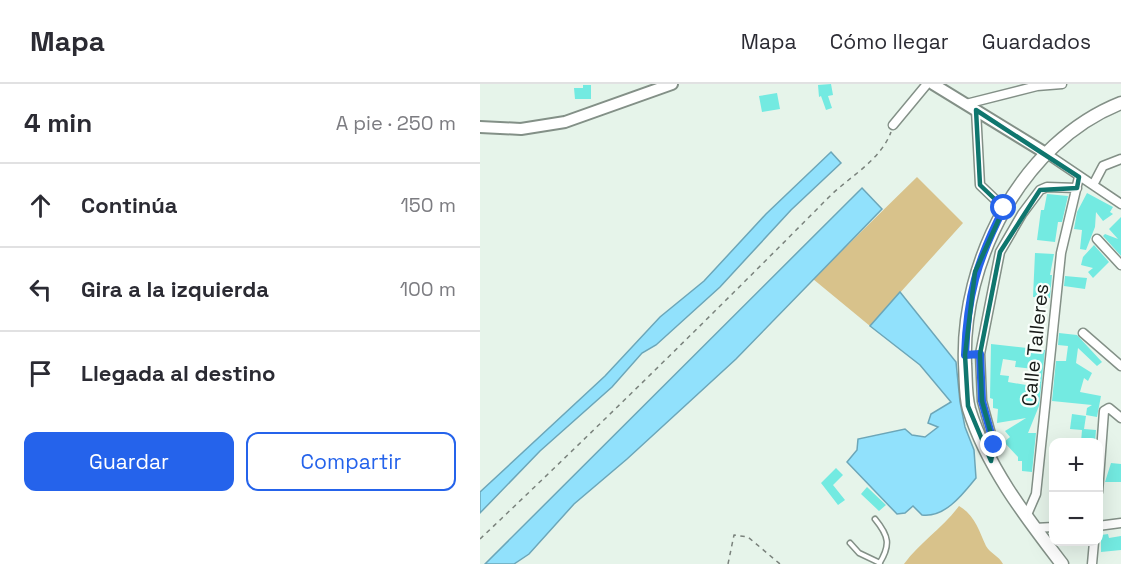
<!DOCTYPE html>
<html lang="es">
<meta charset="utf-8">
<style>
:root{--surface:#fff;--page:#f7f7f7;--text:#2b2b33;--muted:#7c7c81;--line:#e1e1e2;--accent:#2563eb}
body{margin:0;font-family:"Space Grotesk",sans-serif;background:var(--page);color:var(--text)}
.controls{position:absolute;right:18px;bottom:18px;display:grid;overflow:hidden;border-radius:12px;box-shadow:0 6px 24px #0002}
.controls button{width:54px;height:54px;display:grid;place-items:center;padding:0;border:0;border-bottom:2px solid var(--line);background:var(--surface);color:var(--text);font:30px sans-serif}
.stop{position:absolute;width:18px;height:18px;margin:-14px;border:4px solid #2563eb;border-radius:50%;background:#fff}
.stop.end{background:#2563eb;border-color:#fff;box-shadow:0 2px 6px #0008}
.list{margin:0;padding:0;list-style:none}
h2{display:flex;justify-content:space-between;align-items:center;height:78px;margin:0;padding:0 24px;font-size:26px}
h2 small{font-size:20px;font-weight:400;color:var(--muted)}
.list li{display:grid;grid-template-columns:39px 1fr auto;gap:18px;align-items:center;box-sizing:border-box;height:84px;padding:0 24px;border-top:2px solid var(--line)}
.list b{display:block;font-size:22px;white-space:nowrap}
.list em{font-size:20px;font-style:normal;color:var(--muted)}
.actions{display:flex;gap:12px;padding:18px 24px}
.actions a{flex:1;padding:14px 0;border:2px solid var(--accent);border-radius:12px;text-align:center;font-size:21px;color:var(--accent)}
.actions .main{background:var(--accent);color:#fff}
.icon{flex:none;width:33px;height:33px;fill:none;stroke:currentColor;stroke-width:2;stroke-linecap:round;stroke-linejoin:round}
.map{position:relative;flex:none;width:641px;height:480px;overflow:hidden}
header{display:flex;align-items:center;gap:36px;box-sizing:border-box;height:84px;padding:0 30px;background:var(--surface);border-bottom:2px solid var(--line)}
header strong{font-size:28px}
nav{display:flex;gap:33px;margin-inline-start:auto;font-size:21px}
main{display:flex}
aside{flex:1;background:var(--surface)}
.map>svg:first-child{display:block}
.green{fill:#d8c28b}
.water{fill:#91e1fc;stroke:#6ca6b8;stroke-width:1.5}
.building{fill:#73eae1;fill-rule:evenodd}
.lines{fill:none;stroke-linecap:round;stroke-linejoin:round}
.lane-casing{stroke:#839087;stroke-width:7}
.street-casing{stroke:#839087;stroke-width:11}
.secondary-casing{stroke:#839087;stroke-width:14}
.primary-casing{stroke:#839087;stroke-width:15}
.path{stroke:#7a827c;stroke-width:1.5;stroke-dasharray:4.5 4.5;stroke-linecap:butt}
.lane{stroke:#fff;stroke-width:4}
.street{stroke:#fff;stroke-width:8}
.secondary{stroke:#fff;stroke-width:10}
.primary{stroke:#fff;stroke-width:12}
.route{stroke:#2563eb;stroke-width:8}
.marked{fill:none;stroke:#0f766e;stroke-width:4.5;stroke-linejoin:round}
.labels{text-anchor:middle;stroke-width:4.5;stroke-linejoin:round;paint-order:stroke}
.street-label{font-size:20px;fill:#171b18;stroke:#f9fffb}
</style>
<header>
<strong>Mapa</strong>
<nav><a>Mapa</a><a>Cómo llegar</a><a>Guardados</a></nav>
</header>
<main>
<aside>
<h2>4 min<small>A pie · 250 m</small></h2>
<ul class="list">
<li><svg class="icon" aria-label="ahead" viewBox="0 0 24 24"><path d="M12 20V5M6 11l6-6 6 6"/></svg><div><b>Continúa</b></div><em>150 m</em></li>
<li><svg class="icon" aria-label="left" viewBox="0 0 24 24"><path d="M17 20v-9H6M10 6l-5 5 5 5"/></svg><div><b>Gira a la izquierda</b></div><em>100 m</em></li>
<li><svg class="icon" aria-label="arrive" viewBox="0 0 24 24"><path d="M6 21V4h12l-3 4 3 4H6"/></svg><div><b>Llegada al destino</b></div></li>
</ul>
<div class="actions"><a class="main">Guardar</a><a>Compartir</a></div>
</aside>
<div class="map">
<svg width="641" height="480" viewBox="0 0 641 480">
<rect width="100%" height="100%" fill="#e6f4ea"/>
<path class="green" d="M 437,93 L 483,139 L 390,242 L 333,195 Z
M 479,422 C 495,431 499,447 506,462 C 510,469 519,472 523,480 L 424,480 C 440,458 463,444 479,422 Z"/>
<path class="water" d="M 351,68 L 361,79 L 311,126 L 240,203 L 176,261 L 162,269 L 132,303 L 60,367 L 0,429 L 0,408 L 125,292 L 180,233 L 224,197 L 286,130 Z
M 382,104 L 402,125 L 256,275 L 147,375 L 94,420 L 49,470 L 34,480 L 5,480 Z
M 420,208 L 476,278 L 480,318 L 485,343 L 494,366 L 496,394 C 483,410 465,434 442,431 L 433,422 L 425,429 L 417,430 L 367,378 L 377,366 L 378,355 L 425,345 L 432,351 L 445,353 L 458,343 L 448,339 L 451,330 L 471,318 L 440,281 L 390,242 Z"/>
<path class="building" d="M 351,0 L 353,11 L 348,12 L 352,24 L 346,26 L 341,12 L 339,13 L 338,1 Z
M 103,1 L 111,1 L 111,15 L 95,15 L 94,4 L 103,4 Z
M 297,9 L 300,25 L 282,28 L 279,12 Z
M 607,109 L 633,123 L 630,128 L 633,130 L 623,137 L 616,128 L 615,143 L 606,166 L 600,165 L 602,146 L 594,145 L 597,128 Z
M 567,110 L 588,112 L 582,138 L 578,138 L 575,158 L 557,156 L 561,126 L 564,126 Z
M 641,133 L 641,172 L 623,152 L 625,150 L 638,155 L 629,145 Z
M 614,161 L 629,178 L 613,194 L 608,188 L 613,184 L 601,181 L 603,173 Z
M 555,169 L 574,170 L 570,191 L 572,191 L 570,214 L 553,213 Z
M 585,192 L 607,194 L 605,205 L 584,202 Z
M 579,249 L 597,251 L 622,278 L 617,282 L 598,264 L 596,279 L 612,289 L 608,297 L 604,294 L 600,308 L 621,312 L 617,333 L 606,331 L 607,324 L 612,321 L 572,317 L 576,277 L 586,277 L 588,262 L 578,261 Z
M 511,260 L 565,266 L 559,322 L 548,349 L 556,349 L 552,388 L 542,387 L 542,377 L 538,377 L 538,373 L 524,358 L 530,353 L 525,347 L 546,334 L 517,339 L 518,325 L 513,324 L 513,315 L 510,314 ZM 523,275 L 536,277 L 535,283 L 554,285 L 552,302 L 528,298 L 529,292 L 520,291 Z
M 592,330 L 606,332 L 604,345 L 616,346 L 615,358 L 601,358 L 602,346 L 590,345 Z
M 631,379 L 641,380 L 641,398 L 625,398 Z
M 356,384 L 363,391 L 353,401 L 365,416 L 358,421 L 341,399 Z
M 387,403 L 406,421 L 399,427 L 381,410 Z
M 628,450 L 629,454 L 641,452 L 641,466 L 621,468 L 621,451 Z"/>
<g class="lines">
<g class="lane-casing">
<path id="lane" d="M 395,435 C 409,452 411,461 399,480
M 370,459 L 379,469 L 400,479"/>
</g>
<g class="street-casing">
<path id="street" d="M 486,20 L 557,2 L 582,0
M 496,26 L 500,101 L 524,124
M 413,41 L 447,0
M 567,70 L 641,120
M 613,101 L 623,82 L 641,75
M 617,155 L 641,181
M 603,249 L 641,282
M 511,376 L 514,361 L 502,317 L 500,270 L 520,168 L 542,130 L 560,106 L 567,103 L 597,104
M 618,408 L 624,327 L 629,324 L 641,334
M 546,433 L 556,410 L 581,169 L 599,93
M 618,442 L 641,439
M 554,444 L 574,443
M 612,480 L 614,458"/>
</g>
<g class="secondary-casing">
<path id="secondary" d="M 453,0 L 567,70
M 0,43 L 41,45 L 85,38 L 192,0"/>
</g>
<g class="primary-casing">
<path id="primary" d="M 582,480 C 546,433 507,383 489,325 C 485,311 486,294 485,280 C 481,177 542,58 641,19"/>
</g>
<path class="path" d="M 0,455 C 118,343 234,229 349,113 C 370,92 400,77 411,48
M 248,480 L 254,451 L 268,453 L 300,480"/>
<use href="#lane" class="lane"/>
<use href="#street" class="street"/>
<use href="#secondary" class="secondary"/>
<use href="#primary" class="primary"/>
</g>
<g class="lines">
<path class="route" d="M 514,361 L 502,317 L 500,270 L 485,271 C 487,212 497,176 524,124"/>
</g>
<path class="marked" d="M 496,26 L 599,93 L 597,104 L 560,106 L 520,168 L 500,270 L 502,317 L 514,361 L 511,377 L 488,322 L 485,271 L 495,188 L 524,124 L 500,101 Z"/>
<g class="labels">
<g class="street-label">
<text transform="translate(555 261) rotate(-84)" y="7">Calle Talleres</text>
</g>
</g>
</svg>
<div class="controls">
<button>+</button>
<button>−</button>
</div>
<div class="stop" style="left:524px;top:124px"></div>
<div class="stop end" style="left:514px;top:361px"></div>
</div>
</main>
